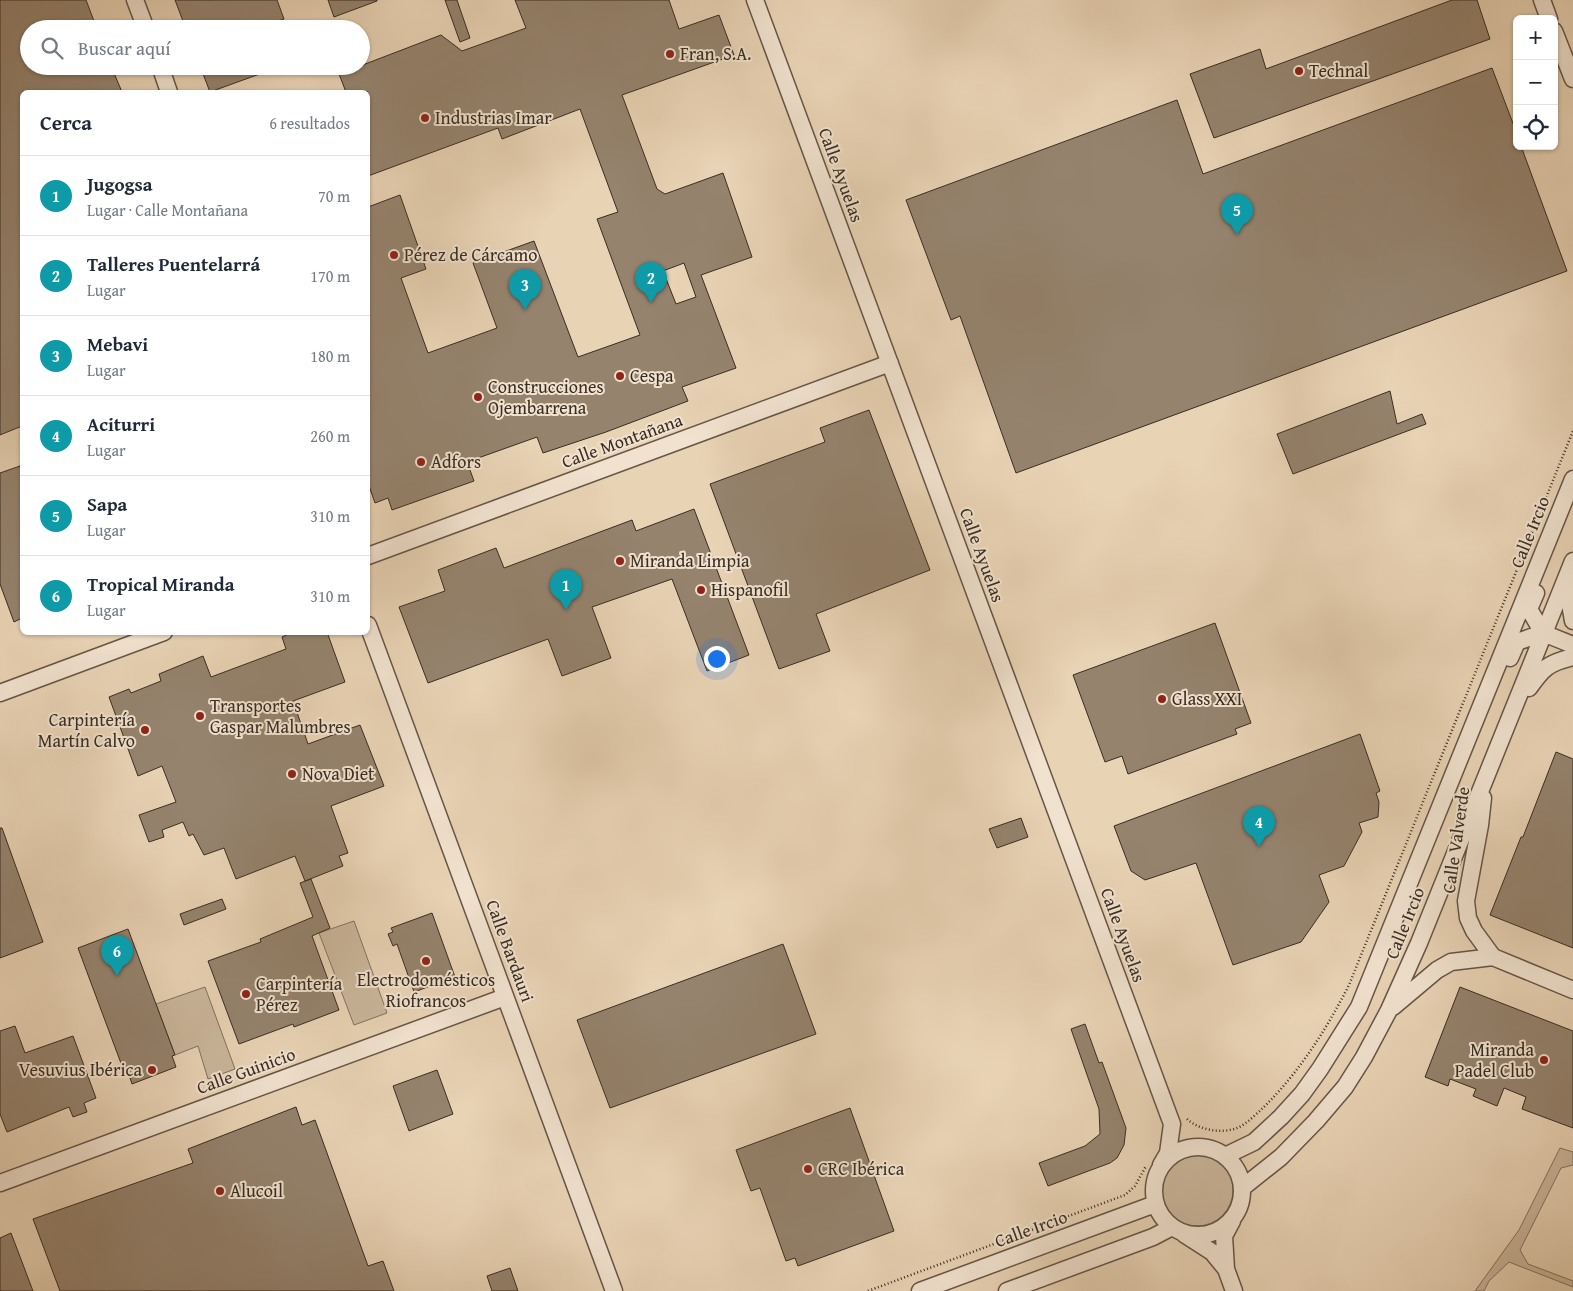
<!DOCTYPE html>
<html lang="es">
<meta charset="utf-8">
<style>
:root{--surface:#fff;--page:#f6f6f7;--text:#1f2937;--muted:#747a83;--line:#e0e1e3;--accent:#ea580c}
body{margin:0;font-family:"Gentium Book Plus",serif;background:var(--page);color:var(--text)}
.controls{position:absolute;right:15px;top:15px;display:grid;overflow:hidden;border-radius:8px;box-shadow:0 1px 4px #0004}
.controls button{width:45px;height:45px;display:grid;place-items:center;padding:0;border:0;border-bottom:1px solid var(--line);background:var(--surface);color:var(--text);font:25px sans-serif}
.you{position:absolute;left:716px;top:658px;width:18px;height:18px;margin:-12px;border:4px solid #fff;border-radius:50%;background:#1a73e8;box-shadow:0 0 0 8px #1a73e833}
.badge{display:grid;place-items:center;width:32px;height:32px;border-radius:50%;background:var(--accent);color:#fff;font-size:16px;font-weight:700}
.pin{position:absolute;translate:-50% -41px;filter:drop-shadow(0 1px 2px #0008)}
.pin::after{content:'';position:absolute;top:26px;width:18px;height:15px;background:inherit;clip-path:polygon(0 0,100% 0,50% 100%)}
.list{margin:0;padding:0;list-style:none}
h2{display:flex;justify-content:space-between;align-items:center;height:65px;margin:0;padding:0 20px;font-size:21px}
h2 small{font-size:16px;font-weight:400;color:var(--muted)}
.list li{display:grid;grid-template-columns:32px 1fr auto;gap:15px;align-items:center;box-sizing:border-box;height:80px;padding:0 20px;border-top:1px solid var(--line)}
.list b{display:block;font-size:19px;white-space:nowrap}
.list p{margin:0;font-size:16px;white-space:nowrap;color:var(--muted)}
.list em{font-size:16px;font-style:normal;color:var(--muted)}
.icon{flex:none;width:28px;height:28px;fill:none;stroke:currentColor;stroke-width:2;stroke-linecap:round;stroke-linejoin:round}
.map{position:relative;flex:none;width:1573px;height:1291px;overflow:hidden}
.search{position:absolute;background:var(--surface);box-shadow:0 1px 4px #0004;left:20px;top:20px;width:350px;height:55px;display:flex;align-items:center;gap:12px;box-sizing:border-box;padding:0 18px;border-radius:28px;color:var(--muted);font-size:19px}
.panel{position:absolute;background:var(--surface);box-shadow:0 1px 4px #0004;left:20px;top:90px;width:350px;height:545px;border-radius:8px}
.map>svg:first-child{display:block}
.green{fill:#cbb79c;stroke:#82725f}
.building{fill:#95836e;stroke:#392d22;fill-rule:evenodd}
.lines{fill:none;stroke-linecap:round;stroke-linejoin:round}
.minor-casing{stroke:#655647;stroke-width:19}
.path{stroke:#392d22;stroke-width:2.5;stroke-dasharray:1 2.5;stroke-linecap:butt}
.minor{stroke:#f1e2cf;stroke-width:16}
.poi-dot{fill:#8f2418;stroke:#f1e2cf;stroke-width:2}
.labels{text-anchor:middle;stroke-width:4;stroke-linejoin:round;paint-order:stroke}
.poi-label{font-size:18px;fill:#392d22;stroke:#f1e2cf;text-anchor:start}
.street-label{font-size:18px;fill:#392d22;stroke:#f1e2cf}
</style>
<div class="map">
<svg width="1573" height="1291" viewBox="0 0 1573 1291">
<rect width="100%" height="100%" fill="#e9d3b5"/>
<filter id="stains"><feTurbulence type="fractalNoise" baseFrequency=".004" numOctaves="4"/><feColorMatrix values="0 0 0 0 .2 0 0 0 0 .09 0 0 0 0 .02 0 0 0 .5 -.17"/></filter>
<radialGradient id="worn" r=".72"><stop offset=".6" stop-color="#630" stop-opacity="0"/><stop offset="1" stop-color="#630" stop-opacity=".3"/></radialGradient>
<path class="green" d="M 354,921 L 387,1013 L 354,1025 L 319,933 Z
M 205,987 L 235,1069 L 208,1079 L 198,1046 L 175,1055 L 156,1004 Z
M 1560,1148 L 1573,1152 L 1573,1165 L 1561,1168 L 1520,1250 L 1528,1264 L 1573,1281 L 1573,1287 L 1509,1262 L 1489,1281 L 1484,1291 L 1475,1291 L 1519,1230 Z
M1161 1190a36 36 0 1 1 72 0a36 36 0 1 1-72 0Z"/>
<path class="building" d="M 0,0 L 86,0 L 97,29 L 29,29 L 29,66 L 111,66 L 122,92 L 22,92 L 22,426 L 0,435 Z
M 175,0 L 277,0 L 284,19 L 256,29 L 186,29 Z
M 328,0 L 377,0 L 377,1 L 334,17 Z
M 445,0 L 457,0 L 470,38 L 460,42 Z
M 515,0 L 669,0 L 679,29 L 719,15 L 734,55 L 622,95 L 657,189 L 665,194 L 723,173 L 752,257 L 701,275 L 736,368 L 682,387 L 688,401 L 606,432 L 543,453 L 537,437 L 467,462 L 474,481 L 392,510 L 388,498 L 375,503 L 368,483 L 368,207 L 400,195 L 426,269 L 401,278 L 428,353 L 497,328 L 473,263 L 534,241 L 578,357 L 640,335 L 597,219 L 618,212 L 580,109 L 502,139 L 498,128 L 368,176 L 368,92 L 346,92 L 339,74 L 441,35 L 462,51 L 526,28 ZM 684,263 L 696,297 L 676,304 L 663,271 Z
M 1452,0 L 1477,0 L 1490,39 L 1214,138 L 1190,74 L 1260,49 L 1266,69 Z
M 200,66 L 278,66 L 279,67 L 210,92 Z
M 1492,68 L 1517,134 L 1517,146 L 1521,146 L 1567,271 L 1016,473 L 960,316 L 951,320 L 906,200 L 1177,100 L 1203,174 Z
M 1390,391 L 1397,424 L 1422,414 L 1426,424 L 1293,474 L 1277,434 Z
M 869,410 L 930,570 L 816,614 L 830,651 L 779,669 L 710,484 L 825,442 L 820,428 Z
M 20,466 L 22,473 L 22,618 L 14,622 L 0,584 L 0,473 Z
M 694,509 L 749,655 L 707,671 L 672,579 L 592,607 L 611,658 L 562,676 L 548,639 L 428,683 L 399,607 L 445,591 L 438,570 L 496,548 L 504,568 L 632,520 L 636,531 Z
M 1215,623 L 1251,723 L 1235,729 L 1237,734 L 1128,774 L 1122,756 L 1105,762 L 1073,675 Z
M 293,632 L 327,632 L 345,682 L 293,701 L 308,744 L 360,725 L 384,786 L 331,806 L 348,853 L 339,856 L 343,866 L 305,881 L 295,856 L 236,879 L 224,848 L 204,855 L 193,834 L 189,836 L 183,822 L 162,830 L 164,837 L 149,842 L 139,815 L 176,802 L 162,766 L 138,776 L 109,697 L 129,689 L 131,693 L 161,681 L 159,674 L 203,656 L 211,677 L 286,649 L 282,637 Z
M 1360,734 L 1380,791 L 1376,793 L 1379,802 L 1378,817 L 1359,823 L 1362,832 L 1344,866 L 1319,875 L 1329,902 L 1301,942 L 1233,965 L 1196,863 L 1145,880 L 1131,871 L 1114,826 Z
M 1556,752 L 1573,759 L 1573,948 L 1490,915 L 1521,837 L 1523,837 Z
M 1021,818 L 1028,837 L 997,848 L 989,829 Z
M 0,828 L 2,828 L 43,942 L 0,958 Z
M 311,879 L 330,928 L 312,936 L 339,1010 L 294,1027 L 293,1024 L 239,1044 L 208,961 L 261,942 L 260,939 L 313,917 L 300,883 Z
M 222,899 L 226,909 L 184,925 L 180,914 Z
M 432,913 L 455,977 L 414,992 L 397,944 L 393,946 L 388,934 L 393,932 L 391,928 Z
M 128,929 L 175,1055 L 172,1056 L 176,1067 L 132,1084 L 128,1072 L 125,1074 L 78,948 Z
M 783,944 L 816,1034 L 610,1108 L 577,1020 Z
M 1460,987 L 1573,1031 L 1573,1128 L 1522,1109 L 1526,1097 L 1504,1088 L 1497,1106 L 1473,1096 L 1476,1089 L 1450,1079 L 1448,1086 L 1425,1077 Z
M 1085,1024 L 1099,1063 L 1102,1062 L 1126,1128 L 1124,1145 L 1117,1158 L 1110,1163 L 1048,1186 L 1039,1163 L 1085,1146 L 1100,1134 L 1099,1109 L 1071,1029 Z
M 15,1026 L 25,1053 L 73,1036 L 96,1098 L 84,1103 L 87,1112 L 73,1117 L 69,1107 L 7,1132 L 0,1114 L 0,1031 Z
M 437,1070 L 453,1114 L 409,1131 L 393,1086 Z
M 296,1107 L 302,1125 L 315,1120 L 368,1266 L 383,1261 L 394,1291 L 60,1291 L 33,1219 L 193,1163 L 188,1149 Z
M 850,1108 L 894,1231 L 798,1266 L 795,1258 L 786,1261 L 760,1188 L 751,1191 L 736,1150 Z
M 11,1233 L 33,1291 L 0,1291 L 0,1238 Z
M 510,1268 L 518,1291 L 492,1291 L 487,1276 Z"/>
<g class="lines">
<g class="minor-casing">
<path id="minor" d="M 135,0 L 146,29
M 755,0 L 1172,1124 L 1168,1153 L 1161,1165
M 1542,0 L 1549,19
M 1554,31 L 1573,79
M 160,66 L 169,92
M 368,556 L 890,363
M 1569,579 L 1569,598 L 1573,621
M 1536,593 L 1529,609 L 1543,633
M 368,625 L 614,1291
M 1543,633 L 1573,645
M 1510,658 L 1517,642 L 1543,633
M 1529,688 C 1543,668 1548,663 1573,657
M 0,693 L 164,632
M 1483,798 L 1480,825 L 1466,901 L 1468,918 L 1474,931 L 1493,957
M 1393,1007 L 1437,970 L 1451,962 L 1493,957 L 1573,990
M1154 1191a44 44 0 1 1 88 0a44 44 0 1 1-88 0Z
M 1225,1156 L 1254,1142 L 1281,1117 L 1302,1094 L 1320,1069 L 1359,1007 L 1573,479
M 0,1183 L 505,997
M 1242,1188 L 1281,1157 L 1316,1121 L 1345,1087 L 1364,1057 L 1389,1010 L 1419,943 L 1573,561
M 1232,1221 L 1224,1236 L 1226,1269 L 1234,1291
M 1184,1234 L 1212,1252 L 1226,1269
M 920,1291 L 1155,1204
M 1007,1291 L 1153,1237 L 1172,1227"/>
</g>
<path class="path" d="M 1187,1119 C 1199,1130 1221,1134 1237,1128 C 1247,1124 1256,1114 1264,1107 C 1300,1071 1326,1030 1349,985 L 1573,431
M 868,1291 L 1125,1195 L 1135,1186 L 1146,1166"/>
<use href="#minor" class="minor"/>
</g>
<g class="poi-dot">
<circle cx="670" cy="54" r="5"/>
<circle cx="1299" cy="71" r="5"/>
<circle cx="425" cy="118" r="5"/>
<circle cx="394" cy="255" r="5"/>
<circle cx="620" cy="376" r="5"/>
<circle cx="478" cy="397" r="5"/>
<circle cx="421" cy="462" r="5"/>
<circle cx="620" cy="561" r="5"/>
<circle cx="701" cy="590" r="5"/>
<circle cx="1162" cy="699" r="5"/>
<circle cx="200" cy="716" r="5"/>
<circle cx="145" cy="730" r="5"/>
<circle cx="292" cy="774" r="5"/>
<circle cx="426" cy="961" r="5"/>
<circle cx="246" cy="994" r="5"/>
<circle cx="1544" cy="1060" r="5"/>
<circle cx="152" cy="1070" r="5"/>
<circle cx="808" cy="1169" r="5"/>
<circle cx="220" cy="1191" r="5"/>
</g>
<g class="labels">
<g class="poi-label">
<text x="680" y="60">Fran, S.A.</text>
<text x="1309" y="77">Technal</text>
<text x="435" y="124">Industrias Imar</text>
<text x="404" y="261">Pérez de Cárcamo</text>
<text x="630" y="382">Cespa</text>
<text x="488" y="393">Construcciones<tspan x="488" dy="21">Ojembarrena</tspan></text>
<text x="431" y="468">Adfors</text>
<text x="630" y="567">Miranda Limpia</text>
<text x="711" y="596">Hispanofil</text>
<text x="1172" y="705">Glass XXI</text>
<text x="210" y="712">Transportes<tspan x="210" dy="21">Gaspar Malumbres</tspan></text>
<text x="135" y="726" text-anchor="end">Carpintería<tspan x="135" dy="21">Martín Calvo</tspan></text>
<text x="302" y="780">Nova Diet</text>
<text x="426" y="986" text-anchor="middle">Electrodomésticos<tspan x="426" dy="21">Riofrancos</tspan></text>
<text x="256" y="990">Carpintería<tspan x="256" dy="21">Pérez</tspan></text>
<text x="1534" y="1056" text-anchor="end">Miranda<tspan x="1534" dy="21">Padel Club</tspan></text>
<text x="142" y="1076" text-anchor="end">Vesuvius Ibérica</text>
<text x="818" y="1175">CRC Ibérica</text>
<text x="230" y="1197">Alucoil</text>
</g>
<g class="street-label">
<text transform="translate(841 175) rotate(70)" y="6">Calle Ayuelas</text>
<text transform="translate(622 441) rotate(-20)" y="6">Calle Montañana</text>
<text transform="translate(1530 532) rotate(-68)" y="6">Calle Ircio</text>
<text transform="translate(982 555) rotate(70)" y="6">Calle Ayuelas</text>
<text transform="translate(1456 840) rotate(-82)" y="6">Calle Valverde</text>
<text transform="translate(1405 923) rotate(-68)" y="6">Calle Ircio</text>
<text transform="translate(1123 935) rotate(70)" y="6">Calle Ayuelas</text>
<text transform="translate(510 951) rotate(70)" y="6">Calle Bardauri</text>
<text transform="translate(246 1071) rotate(-20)" y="6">Calle Guinicio</text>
<text transform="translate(1031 1229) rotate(-20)" y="6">Calle Ircio</text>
</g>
</g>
<rect width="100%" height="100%" filter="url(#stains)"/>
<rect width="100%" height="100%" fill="url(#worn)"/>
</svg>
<div class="controls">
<button>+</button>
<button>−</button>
<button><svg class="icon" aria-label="locate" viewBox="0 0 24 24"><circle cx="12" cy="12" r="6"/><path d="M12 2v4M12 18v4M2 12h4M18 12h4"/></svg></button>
</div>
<div class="you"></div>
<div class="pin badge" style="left:566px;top:610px;background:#0f9aa8">1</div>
<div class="pin badge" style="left:651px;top:303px;background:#0f9aa8">2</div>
<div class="pin badge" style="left:525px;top:310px;background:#0f9aa8">3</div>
<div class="pin badge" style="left:1259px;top:847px;background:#0f9aa8">4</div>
<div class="pin badge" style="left:1237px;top:235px;background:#0f9aa8">5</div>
<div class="pin badge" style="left:117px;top:976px;background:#0f9aa8">6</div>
<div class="search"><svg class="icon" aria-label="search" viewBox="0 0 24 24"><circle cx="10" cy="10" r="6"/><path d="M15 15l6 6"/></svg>Buscar aquí</div>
<section class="panel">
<h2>Cerca<small>6 resultados</small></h2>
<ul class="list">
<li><span class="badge" style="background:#0f9aa8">1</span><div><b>Jugogsa</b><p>Lugar · Calle Montañana</p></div><em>70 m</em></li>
<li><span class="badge" style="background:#0f9aa8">2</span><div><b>Talleres Puentelarrá</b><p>Lugar</p></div><em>170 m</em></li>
<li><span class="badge" style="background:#0f9aa8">3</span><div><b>Mebavi</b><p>Lugar</p></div><em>180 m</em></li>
<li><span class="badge" style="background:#0f9aa8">4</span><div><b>Aciturri</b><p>Lugar</p></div><em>260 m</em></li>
<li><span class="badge" style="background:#0f9aa8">5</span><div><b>Sapa</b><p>Lugar</p></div><em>310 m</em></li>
<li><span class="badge" style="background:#0f9aa8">6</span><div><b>Tropical Miranda</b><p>Lugar</p></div><em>310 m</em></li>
</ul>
</section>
</div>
